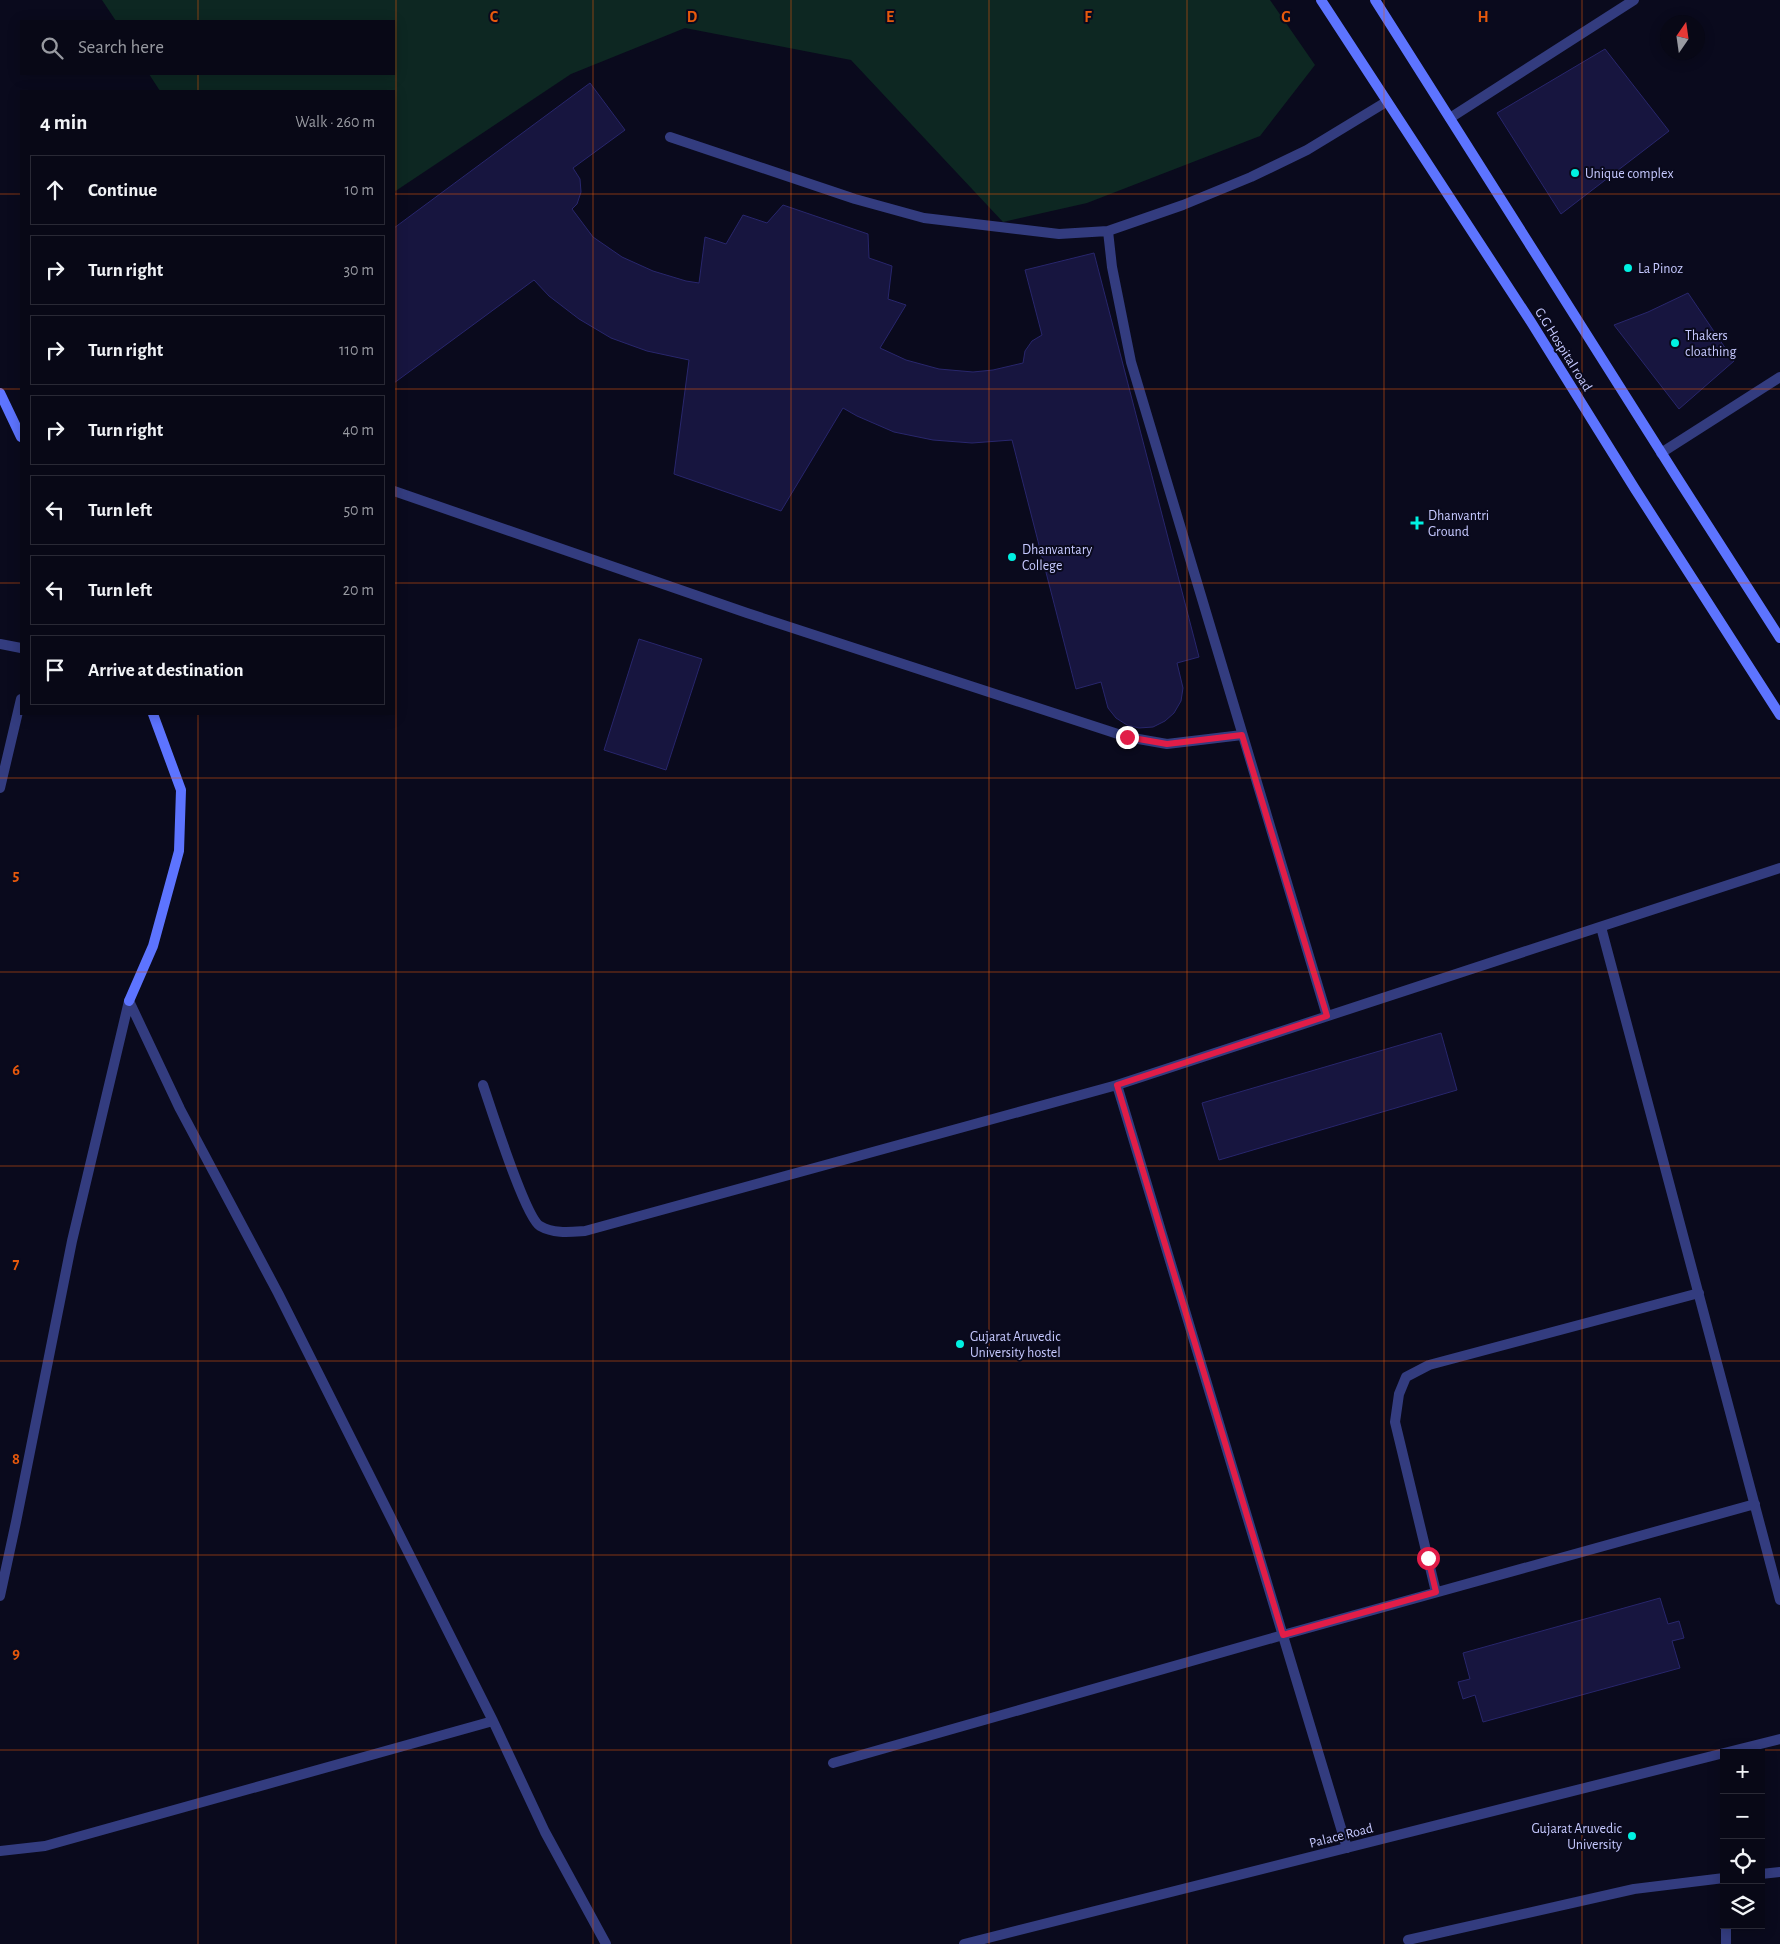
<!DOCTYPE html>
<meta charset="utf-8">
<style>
:root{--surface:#080816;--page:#161623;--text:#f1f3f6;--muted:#989aa1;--line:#292935}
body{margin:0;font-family:"Alegreya Sans",sans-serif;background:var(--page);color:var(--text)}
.controls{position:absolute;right:15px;bottom:15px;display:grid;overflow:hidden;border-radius:0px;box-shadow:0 2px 12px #0003}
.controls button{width:45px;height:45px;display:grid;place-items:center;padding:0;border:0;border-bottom:1px solid var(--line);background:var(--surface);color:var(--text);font:25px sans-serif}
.compass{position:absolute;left:1660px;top:15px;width:45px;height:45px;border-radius:50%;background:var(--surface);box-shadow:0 2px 12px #0003;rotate:13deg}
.stop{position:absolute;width:15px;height:15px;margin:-11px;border:4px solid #e11d48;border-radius:50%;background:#fff}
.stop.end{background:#e11d48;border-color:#fff;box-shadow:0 1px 5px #0008}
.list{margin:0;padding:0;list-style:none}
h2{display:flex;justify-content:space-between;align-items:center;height:65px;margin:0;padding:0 20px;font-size:21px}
h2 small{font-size:16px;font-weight:400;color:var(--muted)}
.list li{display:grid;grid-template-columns:32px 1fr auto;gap:15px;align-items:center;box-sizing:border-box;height:70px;margin:0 10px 10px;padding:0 10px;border:1px solid var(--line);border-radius:0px}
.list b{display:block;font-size:19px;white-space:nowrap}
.list em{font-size:16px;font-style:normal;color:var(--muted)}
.icon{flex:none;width:28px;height:28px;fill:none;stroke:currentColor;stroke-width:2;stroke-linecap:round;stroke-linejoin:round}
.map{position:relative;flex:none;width:1780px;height:1944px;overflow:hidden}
.search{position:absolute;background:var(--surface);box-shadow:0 2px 12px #0003;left:20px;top:20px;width:375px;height:55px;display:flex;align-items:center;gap:12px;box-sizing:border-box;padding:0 18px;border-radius:0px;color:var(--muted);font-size:19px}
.panel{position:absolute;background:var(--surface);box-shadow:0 2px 12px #0003;left:20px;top:90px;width:375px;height:625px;border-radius:0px}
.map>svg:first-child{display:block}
.green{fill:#0d2722}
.building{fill:#17153f;stroke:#28266c}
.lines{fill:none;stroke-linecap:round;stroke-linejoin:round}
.lane{stroke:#333c7f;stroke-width:10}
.street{stroke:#333c7f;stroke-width:10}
.secondary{stroke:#5d74ff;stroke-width:10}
.route{stroke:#e11d48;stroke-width:6}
.grid{fill:none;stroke:#e8590c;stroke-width:1;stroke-opacity:0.55}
.poi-dot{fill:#00f1e2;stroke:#0a0a1d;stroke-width:2}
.labels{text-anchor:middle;stroke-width:4;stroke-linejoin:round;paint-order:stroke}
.poi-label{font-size:14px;fill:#c6c9ff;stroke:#0a0a1d;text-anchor:start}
.street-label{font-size:14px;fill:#c6c9ff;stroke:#0a0a1d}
.grid-label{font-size:16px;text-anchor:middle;font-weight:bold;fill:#e8590c;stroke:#0a0a1d;stroke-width:4;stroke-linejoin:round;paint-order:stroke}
</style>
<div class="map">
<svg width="1780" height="1944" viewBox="0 0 1780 1944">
<rect width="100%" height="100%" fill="#0a0a1d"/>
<path class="green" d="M 102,0 L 1270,0 L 1315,65 L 1260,136 L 1087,203 L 1003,222 L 851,60 L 685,28 L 571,74 L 394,192 L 394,91 L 160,91 L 149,74 L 394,74 L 394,21 L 116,21 Z"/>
<path class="building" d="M 1605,49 L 1669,131 L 1561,214 L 1497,113 Z
M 590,83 L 625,130 L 573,168 L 580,179 L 581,192 L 577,204 L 572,209 L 593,237 L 622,257 L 653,271 L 686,281 L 699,283 L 705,237 L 726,244 L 743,215 L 767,223 L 783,205 L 868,234 L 869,258 L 892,266 L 888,299 L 906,305 L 880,348 L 906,360 L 939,369 L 973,372 L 993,370 L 1023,363 L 1025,351 L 1032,341 L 1042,335 L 1025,270 L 1094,253 L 1199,657 L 1177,663 L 1183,688 L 1181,701 L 1174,713 L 1165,721 L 1153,727 L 1139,728 L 1127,725 L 1116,718 L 1108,708 L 1101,682 L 1076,689 L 1012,440 L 972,443 L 933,440 L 894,432 L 857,416 L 843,408 L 781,511 L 674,474 L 689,360 L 647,351 L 611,338 L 579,319 L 549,296 L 534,280 L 394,383 L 394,228 Z
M 1688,293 L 1734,361 L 1679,409 L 1614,325 L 1648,312 Z
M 639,639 L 702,659 L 666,770 L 604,750 Z
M 1441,1033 L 1457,1090 L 1219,1160 L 1202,1103 Z
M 1660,1598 L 1668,1624 L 1679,1621 L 1684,1638 L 1672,1641 L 1680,1668 L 1483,1722 L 1475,1695 L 1463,1699 L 1458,1682 L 1470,1679 L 1463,1653 Z"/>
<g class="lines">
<path class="lane" d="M 670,137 L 855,199 L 924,218 L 1059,234 L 1108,231 L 1183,205 L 1251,177 L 1307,150 L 1386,102
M 1108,231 L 1112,267 L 1131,362 L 1327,1016
M 394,491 L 747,613 L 1127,737 L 1167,744 L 1242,735
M 1601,927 L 1780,1600
M 483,1085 C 491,1108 525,1217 540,1226 C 554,1234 570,1232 585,1231 L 1117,1085 L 1780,868
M 1117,1085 L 1347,1848
M 1436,1592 L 1395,1422 L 1399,1394 L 1406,1377 L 1429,1365 L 1699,1293
M 833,1763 L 1283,1635 L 1755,1504
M 1761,1874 L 1780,1872
M 1726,1925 L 1726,1944
M 1408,1940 L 1634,1889 L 1724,1878"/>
<path class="street" d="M 1450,118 L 1634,0
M 1661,453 L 1780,377
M 0,644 L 21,648
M 0,788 L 21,699
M 129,1001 L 180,1109 L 278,1293 L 493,1721 L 545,1832 L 606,1944
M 0,1596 L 16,1522 L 72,1241 L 129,1001
M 1724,1753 L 1780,1739
M 0,1851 L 45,1846 L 493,1721
M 964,1944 L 1724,1753"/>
<path class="secondary" d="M 1321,0 L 1531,322 L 1635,489 L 1780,715
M 1375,0 L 1678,479 L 1780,638
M 0,393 L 21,437
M 129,1001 L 153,946 L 179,851 L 181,790 L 153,714"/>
</g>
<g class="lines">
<path class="route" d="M 1127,737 L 1167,744 L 1242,735 L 1327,1016 L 1117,1085 L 1283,1635 L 1436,1592 L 1428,1558"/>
</g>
<path class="grid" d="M 198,0 L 198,21M 396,0 L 396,1944M 593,0 L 593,1944M 791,0 L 791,1944M 989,0 L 989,1944M 1187,0 L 1187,1944M 1384,0 L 1384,1944M 1582,0 L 1582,1944M 198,74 L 198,91M 0,194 L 21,194M 394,194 L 1780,194M 0,389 L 21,389M 394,389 L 1780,389M 0,583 L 21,583M 394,583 L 1780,583M 198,714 L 198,1944M 0,778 L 1780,778M 0,972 L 1780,972M 0,1166 L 1780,1166M 0,1361 L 1780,1361M 0,1555 L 1780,1555M 0,1750 L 1780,1750"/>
<g class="poi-dot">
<circle cx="1575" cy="173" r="5"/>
<circle cx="1628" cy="268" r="5"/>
<circle cx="1675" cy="343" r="5"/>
<path d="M1414.5 515.5h5v5h5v5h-5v5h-5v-5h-5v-5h5z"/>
<circle cx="1012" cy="557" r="5"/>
<circle cx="960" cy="1344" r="5"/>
<circle cx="1632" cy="1836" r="5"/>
</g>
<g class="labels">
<g class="poi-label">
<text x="1585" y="178">Unique complex</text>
<text x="1638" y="273">La Pinoz</text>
<text x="1685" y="340">Thakers<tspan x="1685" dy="16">cloathing</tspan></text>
<text x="1428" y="520">Dhanvantri<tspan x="1428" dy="16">Ground</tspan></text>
<text x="1022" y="554">Dhanvantary<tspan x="1022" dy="16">College</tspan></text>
<text x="970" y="1341">Gujarat Aruvedic<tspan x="970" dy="16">University hostel</tspan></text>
<text x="1622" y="1833" text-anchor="end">Gujarat Aruvedic<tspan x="1622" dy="16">University</tspan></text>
</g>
<g class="street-label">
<text transform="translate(1564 349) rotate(58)" y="5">G.G Hospital road</text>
<text transform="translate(1341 1835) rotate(-14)" y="5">Palace Road</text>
</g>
</g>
<g class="grid-label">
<text x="494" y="22">C</text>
<text x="692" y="22">D</text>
<text x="890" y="22">E</text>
<text x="1088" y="22">F</text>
<text x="1286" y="22">G</text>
<text x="1483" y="22">H</text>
<text x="16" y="880">5</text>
<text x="16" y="1075">6</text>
<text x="16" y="1269">7</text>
<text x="16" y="1464">8</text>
<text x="16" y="1658">9</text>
</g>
</svg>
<div class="controls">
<button>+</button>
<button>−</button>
<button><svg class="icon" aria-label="locate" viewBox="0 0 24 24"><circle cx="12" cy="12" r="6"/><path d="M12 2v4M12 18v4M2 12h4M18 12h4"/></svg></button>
<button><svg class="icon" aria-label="layers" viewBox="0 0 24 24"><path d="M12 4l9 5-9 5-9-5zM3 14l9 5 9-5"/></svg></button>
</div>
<svg class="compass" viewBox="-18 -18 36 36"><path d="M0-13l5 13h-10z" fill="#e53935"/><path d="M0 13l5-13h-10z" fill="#989aa1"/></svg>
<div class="stop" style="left:1428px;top:1558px"></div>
<div class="stop end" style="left:1127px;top:737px"></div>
<div class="search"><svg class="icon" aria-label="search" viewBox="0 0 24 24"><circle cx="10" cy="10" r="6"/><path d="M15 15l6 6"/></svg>Search here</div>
<section class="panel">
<h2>4 min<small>Walk · 260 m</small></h2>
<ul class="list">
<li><svg class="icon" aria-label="ahead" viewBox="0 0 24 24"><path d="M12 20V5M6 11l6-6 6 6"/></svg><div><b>Continue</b></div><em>10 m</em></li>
<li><svg class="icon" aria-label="right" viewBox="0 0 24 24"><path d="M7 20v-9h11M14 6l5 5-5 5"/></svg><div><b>Turn right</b></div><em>30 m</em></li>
<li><svg class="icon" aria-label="right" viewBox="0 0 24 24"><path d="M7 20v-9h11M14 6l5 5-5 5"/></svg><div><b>Turn right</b></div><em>110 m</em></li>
<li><svg class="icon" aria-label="right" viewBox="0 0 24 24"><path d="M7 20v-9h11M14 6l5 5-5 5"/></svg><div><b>Turn right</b></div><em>40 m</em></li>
<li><svg class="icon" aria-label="left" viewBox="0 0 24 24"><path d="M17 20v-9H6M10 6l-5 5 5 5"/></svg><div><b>Turn left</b></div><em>50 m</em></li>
<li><svg class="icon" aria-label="left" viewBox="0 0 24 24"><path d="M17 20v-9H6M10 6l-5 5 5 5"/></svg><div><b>Turn left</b></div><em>20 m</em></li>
<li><svg class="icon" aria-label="arrive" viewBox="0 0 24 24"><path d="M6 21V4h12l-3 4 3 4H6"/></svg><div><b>Arrive at destination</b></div></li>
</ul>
</section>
</div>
